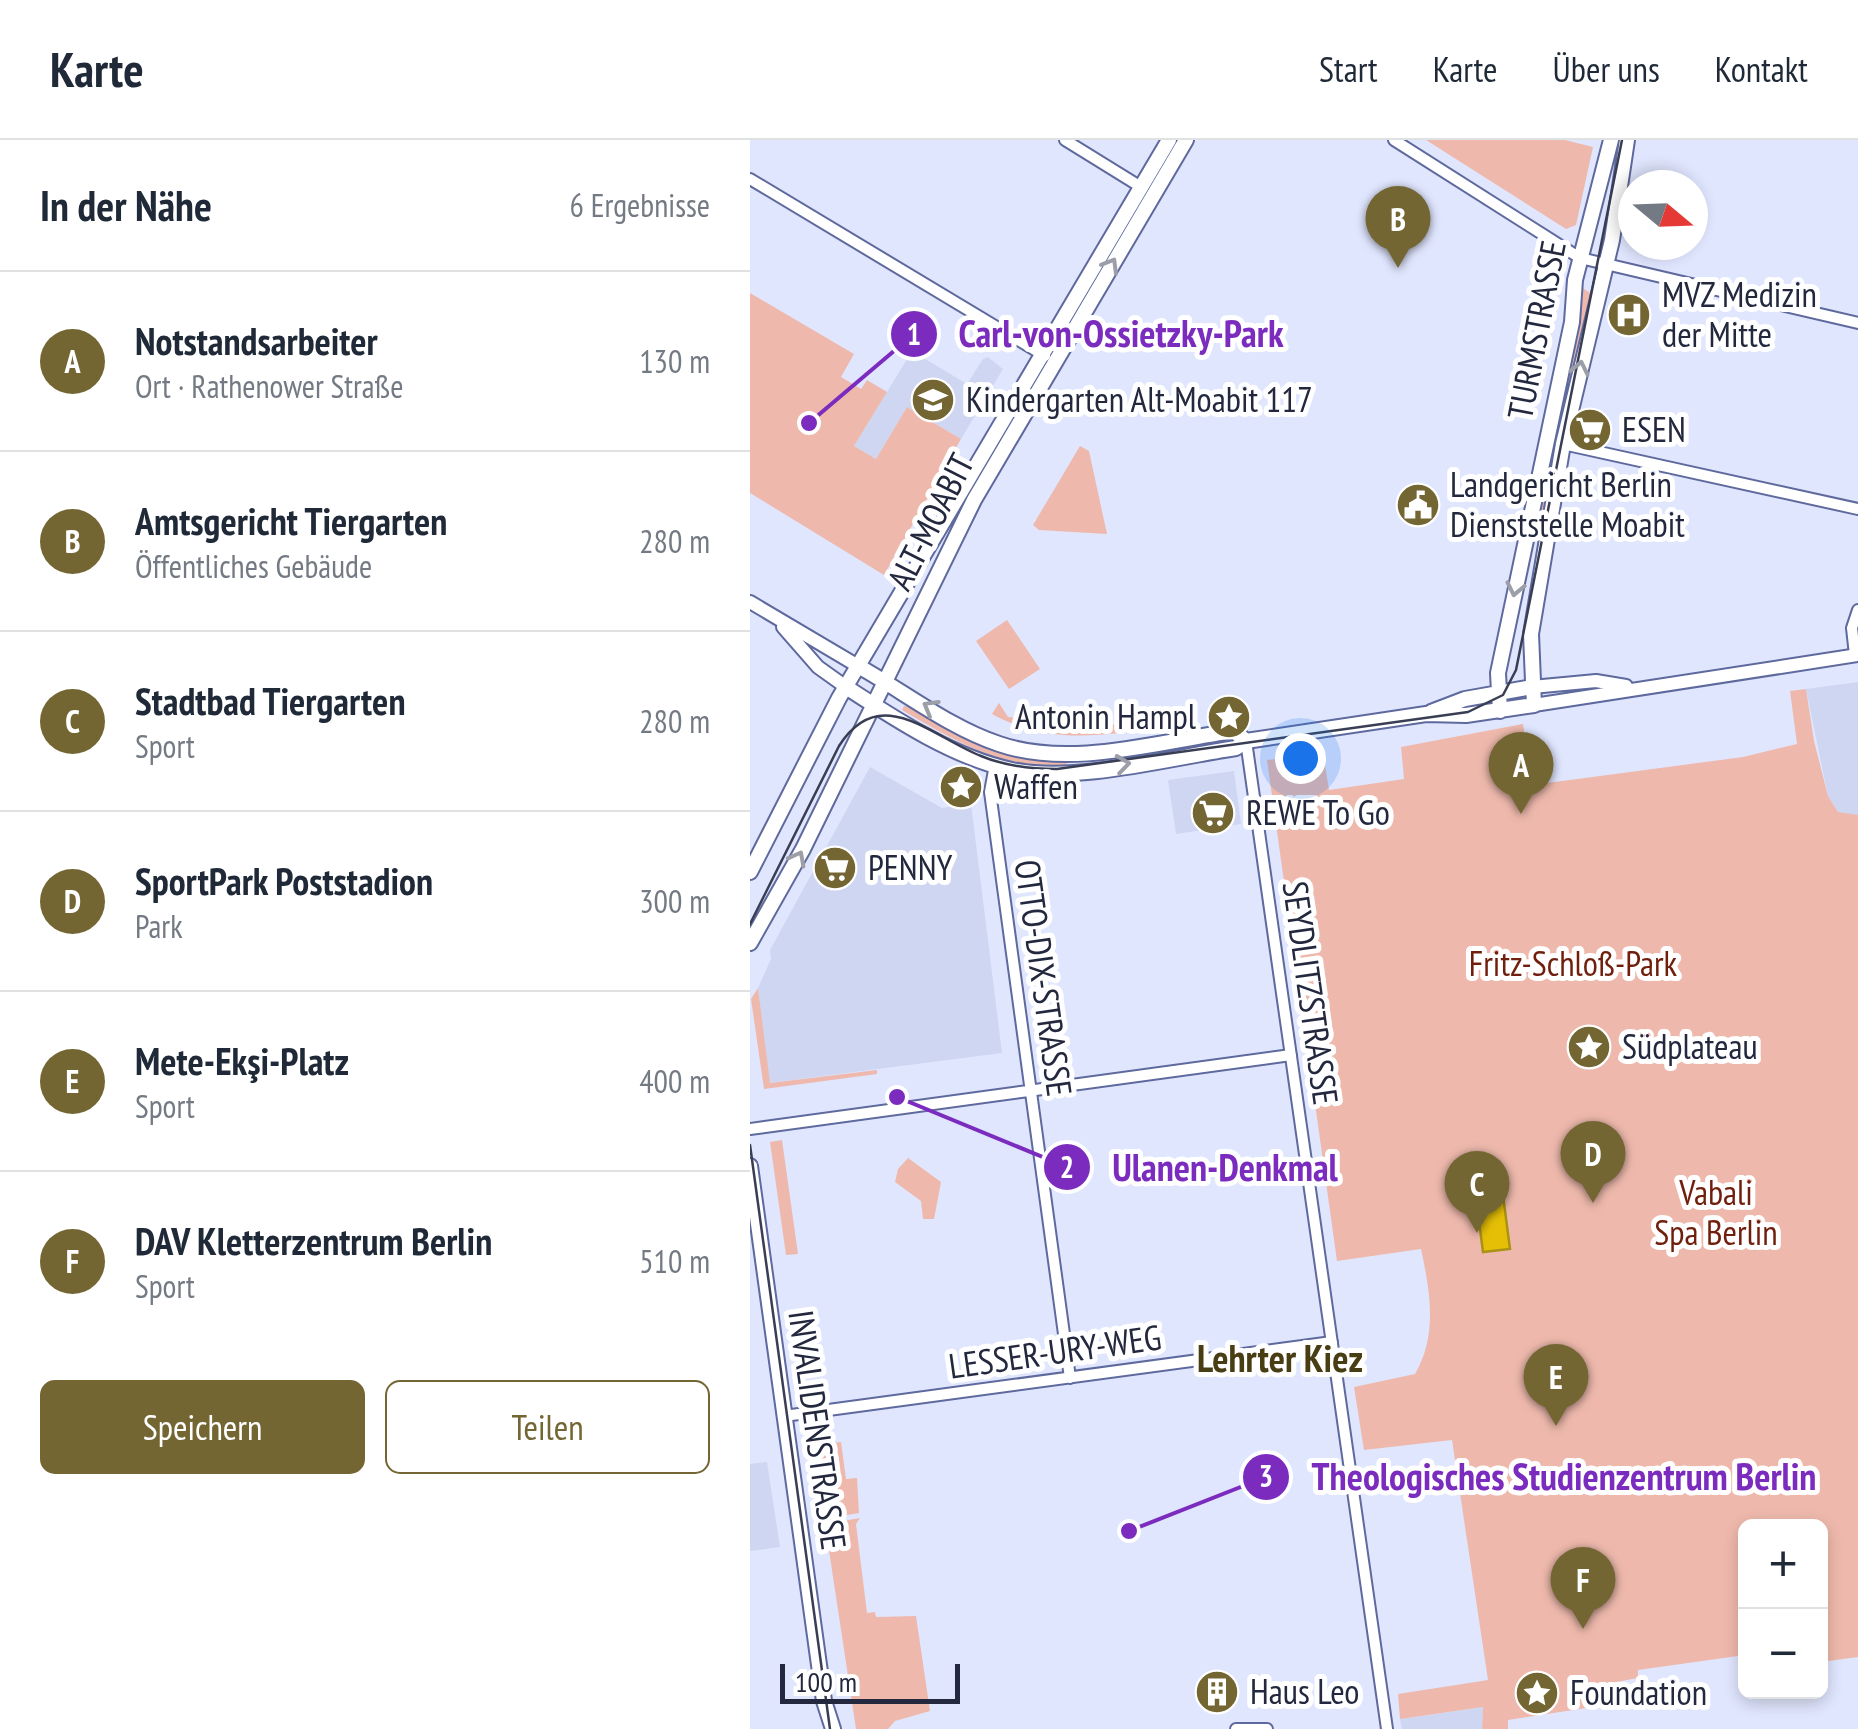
<!DOCTYPE html>
<html lang="de">
<meta charset="utf-8">
<style>
:root{--surface:#fff;--page:#f2f2f3;--text:#1f2937;--muted:#747a83;--line:#e0e1e3;--accent:#746633}
body{margin:0;font-family:"PT Sans Narrow",sans-serif;background:var(--page);color:var(--text)}
.controls{position:absolute;right:30px;bottom:30px;display:grid;overflow:hidden;border-radius:15px;box-shadow:0 5px 15px #0003}
.controls button{width:90px;height:90px;display:grid;place-items:center;padding:0;border:0;border-bottom:2px solid var(--line);background:var(--surface);color:var(--text);font:50px sans-serif}
.compass{position:absolute;left:868px;top:30px;width:90px;height:90px;border-radius:50%;background:var(--surface);box-shadow:0 5px 15px #0003;rotate:109deg}
.scale{position:absolute;left:30px;bottom:25px;width:180px;box-sizing:border-box;padding-left:10px;border:5px solid #23283e;border-top:0;font-size:28px;line-height:35px;white-space:nowrap;color:#23283e;-webkit-text-stroke:8px #fff;paint-order:stroke}
.you{position:absolute;left:550px;top:618px;width:35px;height:35px;margin:-25px;border:8px solid #fff;border-radius:50%;background:#1a73e8;box-shadow:0 0 0 15px #1a73e833}
.badge{display:grid;place-items:center;width:65px;height:65px;border-radius:50%;background:var(--accent);color:#fff;font-size:32px;font-weight:700}
.pin{position:absolute;translate:-50% -82px;filter:drop-shadow(0 2px 5px #0008)}
.pin::after{content:'';position:absolute;top:52px;width:35px;height:30px;background:inherit;clip-path:polygon(0 0,100% 0,50% 100%)}
.list{margin:0;padding:0;list-style:none}
h2{display:flex;justify-content:space-between;align-items:center;height:130px;margin:0;padding:0 40px;font-size:42px}
h2 small{font-size:32px;font-weight:400;color:var(--muted)}
.list li{display:grid;grid-template-columns:65px 1fr auto;gap:30px;align-items:center;box-sizing:border-box;height:180px;padding:0 40px;border-top:2px solid var(--line)}
.list b{display:block;font-size:38px;white-space:nowrap}
.list p{margin:0;font-size:32px;white-space:nowrap;color:var(--muted)}
.list em{font-size:32px;font-style:normal;color:var(--muted)}
.actions{display:flex;gap:20px;padding:30px 40px}
.actions a{flex:1;padding:22px 0;border:2px solid var(--accent);border-radius:15px;text-align:center;font-size:35px;color:var(--accent)}
.actions .main{background:var(--accent);color:#fff}
.map{position:relative;flex:none;width:1108px;height:1589px;overflow:hidden}
header{display:flex;align-items:center;gap:60px;box-sizing:border-box;height:140px;padding:0 50px;background:var(--surface);border-bottom:2px solid var(--line)}
header strong{font-size:48px}
nav{display:flex;gap:55px;margin-inline-start:auto;font-size:35px}
main{display:flex}
aside{flex:1;background:var(--surface)}
.map>svg:first-child{display:block}
.built{fill:#cfd6f1}
.green{fill:#eeb9ac}
.water{fill:#e5bf06;stroke:#ab9217;stroke-width:2.5}
.lines{fill:none;stroke-linecap:round;stroke-linejoin:round}
.minor-casing{stroke:#5e699d;stroke-width:14}
.tertiary-casing{stroke:#5e699d;stroke-width:16}
.secondary-casing{stroke:#5e699d;stroke-width:18}
.minor{stroke:#fff;stroke-width:10}
.tertiary{stroke:#fff;stroke-width:12}
.secondary{stroke:#fff;stroke-width:14}
.tram{stroke:#393e54;stroke-width:2.5}
.oneway{stroke:#9c9ea8}
.labels{text-anchor:middle;stroke-width:10;stroke-linejoin:round;paint-order:stroke}
.poi-label{font-size:35px;fill:#23283e;stroke:#fff;text-anchor:start}
.street-label{font-size:35px;fill:#23283e;stroke:#fff}
.park-label{font-size:35px;fill:#701f0c;stroke:#fff}
.neighbourhood-label{font-size:38px;font-weight:bold;fill:#483d13;stroke:#fff}
.leader{fill:none;stroke:#7b2cbf;stroke-width:4}
.callout-dot{fill:#7b2cbf;stroke:#fff;stroke-width:4}
.mark-label{font-size:30px;text-anchor:middle;font-weight:bold;fill:#fff}
.callout-label{font-size:38px;text-anchor:middle;font-weight:bold;fill:#7b2cbf;stroke:#fff;stroke-width:10;stroke-linejoin:round;paint-order:stroke}
</style>
<header>
<strong>Karte</strong>
<nav><a>Start</a><a>Karte</a><a>Über uns</a><a>Kontakt</a></nav>
</header>
<main>
<aside>
<h2>In der Nähe<small>6 Ergebnisse</small></h2>
<ul class="list">
<li><span class="badge">A</span><div><b>Notstandsarbeiter</b><p>Ort · Rathenower Straße</p></div><em>130 m</em></li>
<li><span class="badge">B</span><div><b>Amtsgericht Tiergarten</b><p>Öffentliches Gebäude</p></div><em>280 m</em></li>
<li><span class="badge">C</span><div><b>Stadtbad Tiergarten</b><p>Sport</p></div><em>280 m</em></li>
<li><span class="badge">D</span><div><b>SportPark Poststadion</b><p>Park</p></div><em>300 m</em></li>
<li><span class="badge">E</span><div><b>Mete-Ekşi-Platz</b><p>Sport</p></div><em>400 m</em></li>
<li><span class="badge">F</span><div><b>DAV Kletterzentrum Berlin</b><p>Sport</p></div><em>510 m</em></li>
</ul>
<div class="actions"><a class="main">Speichern</a><a>Teilen</a></div>
</aside>
<div class="map">
<svg width="1108" height="1589" viewBox="0 0 1108 1589">
<rect width="100%" height="100%" fill="#e0e6fe"/>
<path class="built" d="M 162,211 L 217,244 L 233,219 L 238,217 L 253,229 L 211,299 L 157,267 L 126,319 L 104,306 Z
M 1108,542 L 1108,675 L 1098,676 L 1088,672 L 1078,656 L 1056,549 Z
M 120,627 L 192,668 L 221,664 L 252,913 L 19,943 L 8,848 L 21,819 L 20,810 Z
M 484,631 L 491,684 L 426,694 L 418,640 Z
M 17,1322 L 30,1407 L 0,1411 L 0,1324 Z
M 733,1567 L 732,1589 L 652,1589 L 650,1579 Z"/>
<path class="green" d="M 676,0 L 815,0 L 843,7 L 826,85 L 816,89 Z
M 828,145 L 842,154 L 841,167 L 796,395 L 786,393 L 787,387 L 781,385 Z
M 0,153 L 104,214 L 91,237 L 111,249 L 117,240 L 137,252 L 104,306 L 126,319 L 157,267 L 211,299 L 134,435 L 0,353 Z
M 330,306 L 339,311 L 357,394 L 289,390 L 283,385 Z
M 257,480 L 290,529 L 259,549 L 226,501 Z
M 1056,549 L 1064,601 L 1078,656 L 1088,672 L 1108,675 L 1108,1517 L 1071,1522 L 1070,1386 L 996,1386 L 995,1515 L 888,1530 L 888,1538 L 866,1542 L 869,1563 L 758,1580 L 758,1589 L 732,1589 L 733,1567 L 650,1579 L 648,1554 L 738,1540 L 702,1300 L 614,1310 L 604,1247 L 665,1234 C 688,1195 680,1151 671,1109 L 587,1121 L 517,620 L 573,613 L 579,650 L 654,639 L 651,607 L 773,584 L 782,645 L 993,617 L 1047,604 L 1040,551 Z
M 249,563 L 258,577 L 368,585 L 369,593 C 324,598 284,597 242,574 Z
M 154,566 L 164,567 C 226,599 245,615 316,618 L 317,626 C 253,630 205,601 152,570 Z
M 8,848 L 20,943 L 127,930 L 127,934 L 14,949 L 1,859 Z
M 32,1000 L 48,1114 L 36,1115 L 20,1002 Z
M 158,1018 L 191,1042 L 184,1079 L 173,1079 L 171,1061 L 145,1042 L 148,1029 Z
M 91,1302 L 96,1339 L 107,1338 L 109,1373 L 74,1379 L 65,1305 Z
M 110,1378 L 106,1384 L 117,1473 L 125,1472 L 126,1477 L 166,1476 L 180,1571 L 145,1581 L 138,1589 L 106,1589 L 75,1384 Z"/>
<path class="water" d="M 750,1032 L 760,1109 L 733,1112 L 723,1035 Z"/>
<g class="lines">
<g class="minor-casing">
<path id="minor" d="M 315,0 L 391,47
M 644,0 L 830,118 L 1108,183
M 0,39 L 295,216
M 813,304 L 1108,369
M 1105,515 L 1102,488 L 1108,470
M 496,601 L 637,1589
M 245,625 L 240,652 L 320,1238
M 0,989 L 541,915
M 34,1276 L 582,1202
M 486,1589 L 517,1589"/>
</g>
<g class="tertiary-casing">
<path id="tertiary" d="M 0,462 L 108,526
M 33,487 L 68,527 L 96,547
M 782,547 L 846,541 L 876,546
M 784,565 L 1108,515"/>
</g>
<g class="secondary-casing">
<path id="secondary" d="M 108,526 C 153,551 200,588 249,604 C 321,629 410,601 484,591 L 496,601
M 96,547 C 145,579 204,618 262,630 C 327,643 419,618 486,608 L 496,601 L 676,574 L 716,575 L 784,565 L 781,494 L 813,304 L 862,100 L 877,0
M 750,571 L 748,533 L 822,182 L 825,140 L 861,0
M 681,572 L 715,559 L 782,547
M 0,732 L 89,558 L 419,0
M 0,803 L 53,709 L 224,360 L 436,0
M 0,1026 L 74,1561 L 83,1589"/>
</g>
<use href="#minor" class="minor"/>
<use href="#tertiary" class="tertiary"/>
<use href="#secondary" class="secondary"/>
<path class="tram" d="M 0,784 L 89,606 C 130,541 182,597 231,616 C 255,626 281,629 307,629 L 718,572 L 753,555 L 766,530 L 872,0
M 0,1005 L 80,1589"/>
</g>
<defs><path id="oneway-chevron" d="M-2-3.5L2.5 0L-2 3.5" fill="none" stroke-width="1.6" stroke-linecap="round" stroke-linejoin="round" transform="scale(2.5)"/></defs>
<g class="oneway">
<use href="#oneway-chevron" transform="translate(361 125) rotate(-59)"/>
<use href="#oneway-chevron" transform="translate(830 228) rotate(-78)"/>
<use href="#oneway-chevron" transform="translate(765 449) rotate(102)"/>
<use href="#oneway-chevron" transform="translate(180 567) rotate(-150)"/>
<use href="#oneway-chevron" transform="translate(373 624) rotate(-8)"/>
<use href="#oneway-chevron" transform="translate(48 718) rotate(-62)"/>
</g>
<defs>
<g id="hospital-disc" transform="scale(2.25)"><circle r="9.5" fill="#746633" stroke="#fff"/><path d="M-5-5h3v3.5h4V-5h3V5h-3V1.5h-4V5h-3Z" fill="#fff"/></g>
<g id="school-disc" transform="scale(2.25)"><circle r="9.5" fill="#746633" stroke="#fff"/><path d="M0-5L7-2L0 1L-7-2ZM-4 1L0 2.5L4 1V4Q0 6-4 4Z" fill="#fff"/></g>
<g id="supermarket-disc" transform="scale(2.25)"><circle r="9.5" fill="#746633" stroke="#fff"/><path d="M-6-5.5h2.5l.6 2H6L4.5 2H-2.5L-4.4-4H-6ZM-1.5 3.2a1.3 1.3 0 1 0 .1 0ZM3 3.2a1.3 1.3 0 1 0 .1 0Z" fill="#fff"/></g>
<g id="civic-disc" transform="scale(2.25)"><circle r="9.5" fill="#746633" stroke="#fff"/><path d="M-.6-6.5H3V-4.5H.6V-3L4-1V1h2V6H-6V1h2V-1L-.6-3ZM-1.2 2.5V6h2.4V2.5Z" fill="#fff"/></g>
<g id="sight-disc" transform="scale(2.25)"><circle r="9.5" fill="#746633" stroke="#fff"/><path d="M0-6L1.8-2.2L6-1.7L2.9 1.2L3.7 5.4L0 3.3L-3.7 5.4L-2.9 1.2L-6-1.7L-1.8-2.2Z" fill="#fff"/></g>
<g id="building-disc" transform="scale(2.25)"><circle r="9.5" fill="#746633" stroke="#fff"/><path d="M-4-6H4V6H1V3H-1V6H-4ZM-2.5-4.3h1.7v1.8h-1.7ZM.8-4.3h1.7v1.8H.8ZM-2.5-1h1.7V.8h-1.7ZM.8-1h1.7V.8H.8Z" fill="#fff"/></g>
</defs>
<g fill-rule="evenodd">
<use href="#hospital-disc" x="879" y="175"/>
<use href="#school-disc" x="183" y="260"/>
<use href="#supermarket-disc" x="840" y="290"/>
<use href="#civic-disc" x="668" y="365"/>
<use href="#sight-disc" x="479" y="577"/>
<use href="#sight-disc" x="211" y="647"/>
<use href="#supermarket-disc" x="463" y="673"/>
<use href="#supermarket-disc" x="85" y="728"/>
<use href="#sight-disc" x="839" y="907"/>
<use href="#building-disc" x="467" y="1552"/>
<use href="#sight-disc" x="787" y="1553"/>
</g>
<g class="labels">
<g class="poi-label">
<text x="912" y="167">MVZ Medizin<tspan x="912" dy="40">der Mitte</tspan></text>
<text x="216" y="272">Kindergarten Alt-Moabit 117</text>
<text x="872" y="302">ESEN</text>
<text x="700" y="357">Landgericht Berlin<tspan x="700" dy="40">Dienststelle Moabit</tspan></text>
<text x="446" y="589" text-anchor="end">Antonin Hampl</text>
<text x="244" y="659">Waffen</text>
<text x="496" y="685">REWE To Go</text>
<text x="118" y="740">PENNY</text>
<text x="872" y="919">Südplateau</text>
<text x="500" y="1564">Haus Leo</text>
<text x="820" y="1565">Foundation</text>
</g>
<g class="street-label">
<text transform="translate(787 190) rotate(-79)" y="12">TURMSTRASSE</text>
<text transform="translate(181 382) rotate(-63)" y="12">ALT-MOABIT</text>
<text transform="translate(293 838) rotate(82)" y="12">OTTO-DIX-STRASSE</text>
<text transform="translate(560 853) rotate(82)" y="12">SEYDLITZSTRASSE</text>
<text transform="translate(305 1212) rotate(-8)" y="12">LESSER-URY-WEG</text>
<text transform="translate(67 1290) rotate(82)" y="12">INVALIDENSTRASSE</text>
</g>
<g class="park-label">
<text x="823" y="836">Fritz-Schloß-Park</text>
<text x="966" y="1065">Vabali<tspan x="966" dy="40">Spa Berlin</tspan></text>
</g>
<g class="neighbourhood-label">
<text x="530" y="1232">Lehrter Kiez</text>
</g>
</g>
<path class="leader" d="M59 283L164 194M147 957L317 1027M379 1391L516 1337"/>
<g class="callout-dot">
<circle cx="59" cy="283" r="10"/>
<circle cx="147" cy="957" r="10"/>
<circle cx="379" cy="1391" r="10"/>
<circle cx="164" cy="194" r="25"/>
<circle cx="317" cy="1027" r="25"/>
<circle cx="516" cy="1337" r="25"/>
</g>
<g class="mark-label">
<text x="164" y="205">1</text>
<text x="317" y="1038">2</text>
<text x="516" y="1347">3</text>
</g>
<g class="callout-label">
<text x="371" y="207">Carl-von-Ossietzky-Park</text>
<text x="475" y="1041">Ulanen-Denkmal</text>
<text x="814" y="1350">Theologisches Studienzentrum Berlin</text>
</g>
</svg>
<div class="controls">
<button>+</button>
<button>−</button>
</div>
<svg class="compass" viewBox="-18 -18 36 36"><path d="M0-13l5 13h-10z" fill="#e53935"/><path d="M0 13l5-13h-10z" fill="#747a83"/></svg>
<div class="scale">100 m</div>
<div class="you"></div>
<div class="pin badge" style="left:771px;top:674px">A</div>
<div class="pin badge" style="left:648px;top:128px">B</div>
<div class="pin badge" style="left:727px;top:1093px">C</div>
<div class="pin badge" style="left:843px;top:1063px">D</div>
<div class="pin badge" style="left:806px;top:1286px">E</div>
<div class="pin badge" style="left:833px;top:1489px">F</div>
</div>
</main>
